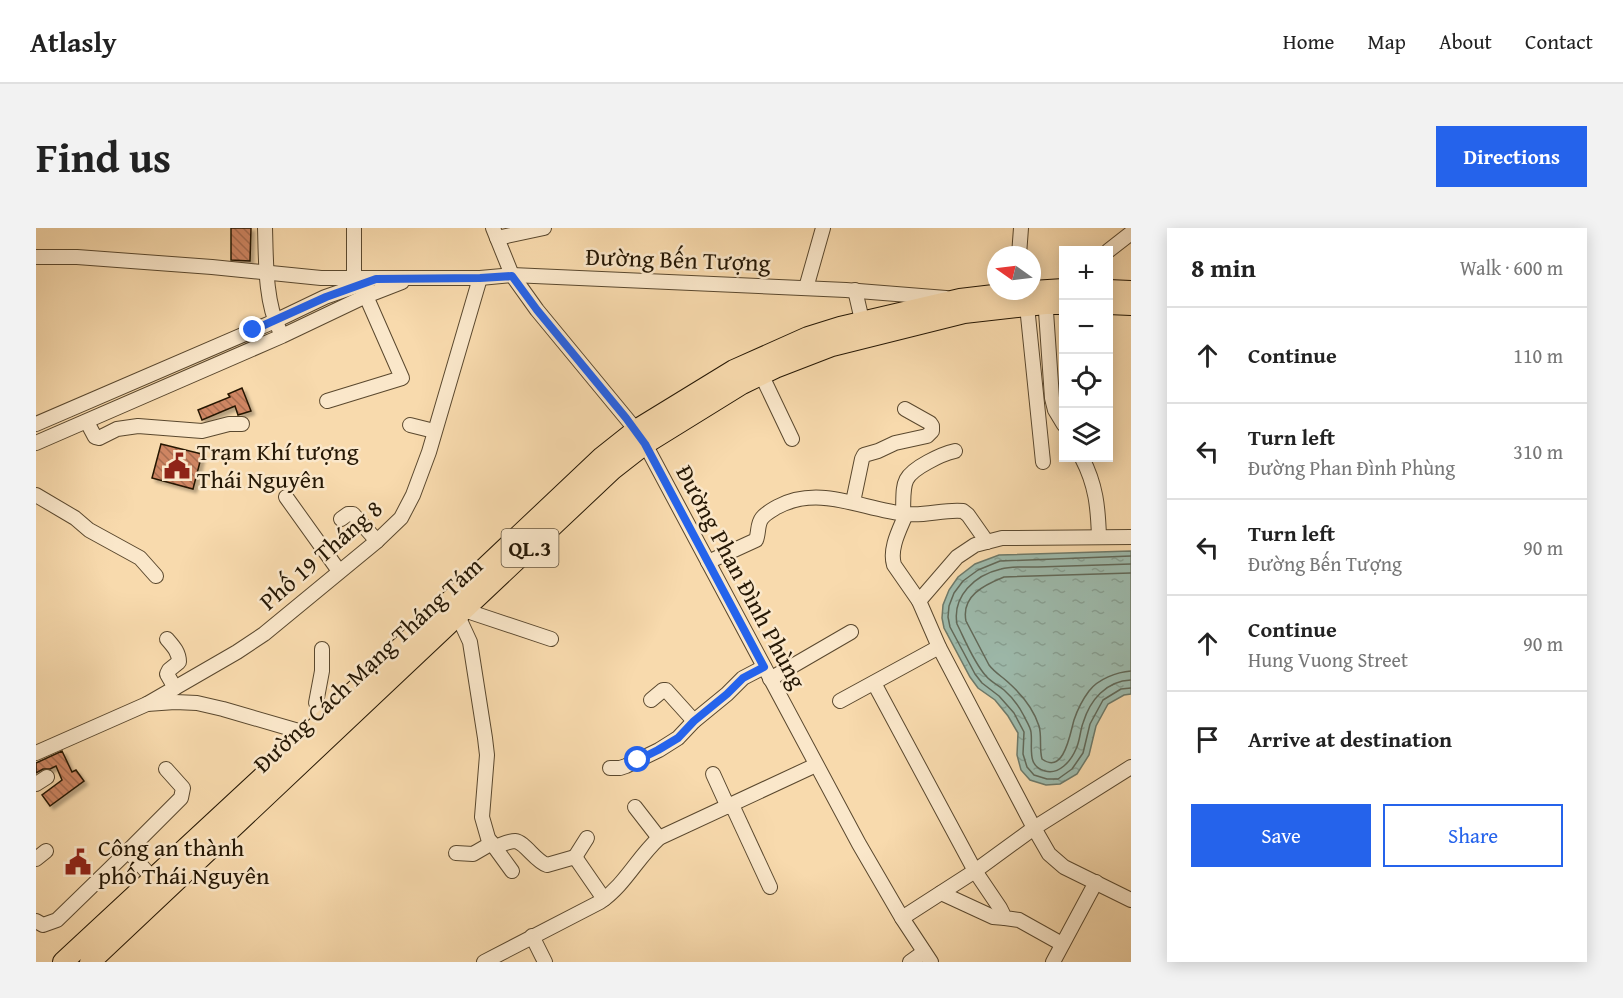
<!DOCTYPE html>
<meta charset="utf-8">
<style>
:root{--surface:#fff;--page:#f2f2f2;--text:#222;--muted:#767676;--line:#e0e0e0;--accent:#2563eb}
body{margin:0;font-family:"Gentium Book Plus",serif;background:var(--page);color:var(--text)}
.controls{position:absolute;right:18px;top:18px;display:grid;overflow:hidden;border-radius:0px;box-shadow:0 3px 15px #0003}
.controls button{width:54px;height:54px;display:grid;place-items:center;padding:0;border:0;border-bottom:2px solid var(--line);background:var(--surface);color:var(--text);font:30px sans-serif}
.compass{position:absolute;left:951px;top:18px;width:54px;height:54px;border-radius:50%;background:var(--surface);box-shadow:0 3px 15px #0003;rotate:284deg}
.stop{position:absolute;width:18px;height:18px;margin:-14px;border:4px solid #2563eb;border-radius:50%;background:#fff}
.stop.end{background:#2563eb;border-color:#fff;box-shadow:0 2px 6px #0008}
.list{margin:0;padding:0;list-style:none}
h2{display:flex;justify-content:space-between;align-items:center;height:78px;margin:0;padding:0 24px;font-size:26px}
h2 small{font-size:20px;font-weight:400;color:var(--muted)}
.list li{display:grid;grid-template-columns:39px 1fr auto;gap:18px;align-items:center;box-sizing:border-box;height:96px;padding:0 24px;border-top:2px solid var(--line)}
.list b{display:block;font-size:22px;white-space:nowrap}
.list p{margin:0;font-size:20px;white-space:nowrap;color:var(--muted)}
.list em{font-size:20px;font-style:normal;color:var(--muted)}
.actions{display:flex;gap:12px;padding:18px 24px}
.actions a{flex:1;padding:14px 0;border:2px solid var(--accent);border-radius:0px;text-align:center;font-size:21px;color:var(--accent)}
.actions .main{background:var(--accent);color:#fff}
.icon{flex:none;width:33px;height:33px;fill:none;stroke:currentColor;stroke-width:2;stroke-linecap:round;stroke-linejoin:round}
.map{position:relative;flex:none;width:1095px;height:734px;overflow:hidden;border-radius:0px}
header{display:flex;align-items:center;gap:36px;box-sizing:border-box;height:84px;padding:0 30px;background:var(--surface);border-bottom:2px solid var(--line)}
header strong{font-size:28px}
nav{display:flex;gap:33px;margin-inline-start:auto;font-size:21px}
.intro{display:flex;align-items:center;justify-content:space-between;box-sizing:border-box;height:144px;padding:0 36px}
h1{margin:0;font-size:42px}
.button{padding:15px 27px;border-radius:0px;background:var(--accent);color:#fff;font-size:21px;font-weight:700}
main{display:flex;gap:36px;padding:0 36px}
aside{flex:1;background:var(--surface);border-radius:0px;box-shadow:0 3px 15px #0003}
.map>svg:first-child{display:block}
.water{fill:url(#water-ripples);stroke:#6d7969;stroke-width:1.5}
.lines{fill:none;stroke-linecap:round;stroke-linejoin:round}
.shore{stroke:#616858;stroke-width:1.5}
.building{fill:url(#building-back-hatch);stroke:#251704;stroke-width:1.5;filter:url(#shadow)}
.minor-casing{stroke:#5a482e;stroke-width:16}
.highway-casing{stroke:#251704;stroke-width:22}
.minor{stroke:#fae7ca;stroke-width:14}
.highway{stroke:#f8daad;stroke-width:20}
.route{stroke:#2563eb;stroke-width:8}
.labels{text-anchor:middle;stroke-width:5;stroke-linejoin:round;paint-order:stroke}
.shield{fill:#fae7ca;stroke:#65553f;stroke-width:1.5}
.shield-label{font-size:22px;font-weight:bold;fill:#251704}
.street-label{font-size:24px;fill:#251704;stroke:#fae7ca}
.poi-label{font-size:24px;fill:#251704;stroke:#fae7ca;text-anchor:start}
</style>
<header>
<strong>Atlasly</strong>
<nav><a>Home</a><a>Map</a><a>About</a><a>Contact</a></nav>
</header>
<div class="intro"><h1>Find us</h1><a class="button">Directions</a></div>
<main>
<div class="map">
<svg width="1095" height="734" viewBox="0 0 1095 734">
<defs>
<pattern id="water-ripples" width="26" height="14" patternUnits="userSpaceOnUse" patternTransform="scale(1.5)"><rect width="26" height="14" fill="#9dbaac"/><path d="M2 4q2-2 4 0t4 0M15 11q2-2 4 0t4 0" fill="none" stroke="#879f92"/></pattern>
<pattern id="building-back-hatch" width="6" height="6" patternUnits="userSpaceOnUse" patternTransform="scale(1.5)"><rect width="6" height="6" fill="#ce8562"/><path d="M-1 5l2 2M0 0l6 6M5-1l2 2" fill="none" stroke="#a76c4f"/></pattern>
<filter id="shadow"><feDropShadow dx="3.5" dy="3.5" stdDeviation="1.5" flood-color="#0004"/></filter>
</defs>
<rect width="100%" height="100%" fill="#f8daad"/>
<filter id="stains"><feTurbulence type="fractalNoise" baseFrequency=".00333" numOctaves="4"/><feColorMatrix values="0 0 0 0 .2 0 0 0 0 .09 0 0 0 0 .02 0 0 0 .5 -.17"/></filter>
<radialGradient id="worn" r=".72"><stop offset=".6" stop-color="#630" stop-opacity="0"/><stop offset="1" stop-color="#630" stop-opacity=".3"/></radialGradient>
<polygon class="water" points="1095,323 1095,466 1088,467 1072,476 1060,498 1053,527 1041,546 1024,556 1010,557 994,552 985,542 981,527 982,505 972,488 959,472 942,460 934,449 908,400 906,390 907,377 913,362 922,349 939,336 963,327"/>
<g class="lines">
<g class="shore">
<polyline points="1095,328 964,333 942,342 927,353 918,365 913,378 912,389 914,399 939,446 946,455 963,468 978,485 988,504 987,526 991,539 998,547 1011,551 1022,551 1036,541 1047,525 1054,496 1067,472 1085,461 1095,460"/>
<path d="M1095 336C1064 337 1033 338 1002 339 990 339 976 338 965 341 939 347 916 368 921 396 929 412 938 435 950 448 955 454 962 457 968 462 976 469 983 478 988 488 990 493 994 498 995 504 997 519 990 538 1009 543 1023 547 1035 533 1040 521 1044 513 1044 503 1047 495 1054 472 1070 453 1095 452"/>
<path d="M1095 345 968 349C948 357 925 368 930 393L953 437C959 445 967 449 974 456 986 467 998 482 1003 498 1006 508 1003 520 1006 531 1028 547 1034 506 1038 492 1041 483 1047 471 1053 463 1062 451 1081 444 1095 443"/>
</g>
</g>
<g class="building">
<polygon points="195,0 215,0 214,33 195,32"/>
<polygon points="206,160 215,183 202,187 199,178 166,192 162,182 194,169 192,166"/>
<polygon points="125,216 166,226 157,261 116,250"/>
<polygon points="26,523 36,544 40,542 48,553 14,578 6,567 26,552 20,538 14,541 7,541 0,545 0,535"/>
</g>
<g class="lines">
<g class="minor-casing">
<g id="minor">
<path d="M229 0C230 30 229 74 243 101"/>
<polyline points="318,0 318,50"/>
<polyline points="457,0 476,47 501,82 600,202 609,216 823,616 866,690 895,734"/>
<polyline points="461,10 508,0"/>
<polyline points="1072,23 1095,5"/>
<polyline points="983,27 985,0"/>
<polyline points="0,29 41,29 176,39 285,50 444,50 476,47 810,62 910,70"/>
<polyline points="770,60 787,0"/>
<polyline points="819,62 828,101"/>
<polyline points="1009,69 1016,170 1019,182 1028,197"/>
<polyline points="991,78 1007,234"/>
<polyline points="725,146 756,211"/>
<polyline points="291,173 366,150 330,68"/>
<polyline points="51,194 59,209 63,210 81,201 102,198 166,203 193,196 206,196"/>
<polyline points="0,196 239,93 289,69 332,54"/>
<polyline points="374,197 398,203"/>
<polyline points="0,215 246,108 330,68 366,54"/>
<path d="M1046 230C1060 257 1062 279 1063 309"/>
<polyline points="0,267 39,290 53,302 104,330 120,348"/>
<polyline points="250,269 303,343"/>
<polyline points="817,274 826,231 828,227 842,223 859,215 891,208 896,203 896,198 894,195 869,181"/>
<path d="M867 285C868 256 864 249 892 234 901 229 910 225 919 223"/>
<path d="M870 286C864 301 853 320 858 337L883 373"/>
<polyline points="305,291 312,286 317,286 341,313"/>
<polyline points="1095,309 966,310 939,317 921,329 883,373 903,419 998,600 1013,626 1028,639 1095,672"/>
<path d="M672 334 720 312C723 305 721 296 726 290 730 285 736 282 741 279 784 256 827 282 871 286 890 288 909 281 927 283L932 287 951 314"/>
<polyline points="428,382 515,411"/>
<polyline points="422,388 434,414 449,510 451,527 446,589 452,610 476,643"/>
<path d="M131 411C137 418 143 424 143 434L133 442 131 446 139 460"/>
<polyline points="286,421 286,443 280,475 285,483 296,494"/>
<polyline points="734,451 815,404"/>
<polyline points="838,455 939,643 964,680 969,690 983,692 1026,716"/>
<polyline points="615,472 627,462 630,462 658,493"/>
<polyline points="804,473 903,419"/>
<polyline points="111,476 201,424 228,406 341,313 365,290 377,267 393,224 444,50"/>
<polyline points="0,525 111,476 139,474 161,475 187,481 273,506 278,511"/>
<polyline points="574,540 584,540 590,538 623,522 642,510 658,493 691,466 707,450 728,439"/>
<polyline points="677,546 692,579"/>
<polyline points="0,556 11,549"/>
<polyline points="696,577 734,659"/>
<polyline points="599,579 623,610"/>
<path d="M459 619C465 617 472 613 479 613 489 614 499 633 511 637L539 629 568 671"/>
<polyline points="420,625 437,626 456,615"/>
<polyline points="539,629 551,610"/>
<polyline points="0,631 10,623"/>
<polyline points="121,655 92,623 145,570 147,560 130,541"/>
<polyline points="905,665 957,689 969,690"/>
<polyline points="866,690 939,643 998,600 1095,539"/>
<polyline points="0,693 7,697 21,692 92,623"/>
<polyline points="496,708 509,734"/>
<path d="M448 734 564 674C589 657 601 630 623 610L780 537"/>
<polyline points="874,734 888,724"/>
<polyline points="1017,734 1060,654"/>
</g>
</g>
<g class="highway-casing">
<g id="highway">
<polyline points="1072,62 1095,63"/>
<polyline points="996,63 1028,61"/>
<polyline points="1072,76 1095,77"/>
<polyline points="27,734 273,506 566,229 600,202 698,142 772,109 804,99 924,71 992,63"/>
<polyline points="54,734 577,241 609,216 706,156 739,140 796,118 928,85 1009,76 1028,76"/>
</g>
</g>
<use href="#minor" class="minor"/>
<use href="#highway" class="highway"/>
</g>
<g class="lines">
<polyline class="route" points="217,102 290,69 340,51 444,50 476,48 501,82 590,190 609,216 728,439 707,450 691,466 658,493 642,510 622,522 602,532"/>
</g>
<defs>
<g id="civic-bare" transform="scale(2.07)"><path d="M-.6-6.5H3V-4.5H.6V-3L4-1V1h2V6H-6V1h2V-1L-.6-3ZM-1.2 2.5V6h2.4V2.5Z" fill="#8f2418" stroke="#fae7ca" stroke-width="2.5" paint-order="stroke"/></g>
</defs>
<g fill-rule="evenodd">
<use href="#civic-bare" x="141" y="238"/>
<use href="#civic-bare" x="42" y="634"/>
</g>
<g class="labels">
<rect class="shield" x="465.5" y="301" width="57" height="38" rx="4.5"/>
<g class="shield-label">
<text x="494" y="328">QL.3</text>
</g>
<g class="street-label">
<text transform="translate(642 32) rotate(2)" y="8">Đường Bến Tượng</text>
<text transform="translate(285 327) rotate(-41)" y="8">Phố 19 Tháng 8</text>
<text transform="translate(705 349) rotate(62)" y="8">Đường Phan Đình Phùng</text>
<text transform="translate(332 437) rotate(-43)" y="8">Đường Cách Mạng Tháng Tám</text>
</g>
<g class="poi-label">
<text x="161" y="232">Trạm Khí tượng<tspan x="161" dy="28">Thái Nguyên</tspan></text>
<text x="62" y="628">Công an thành<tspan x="62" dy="28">phố Thái Nguyên</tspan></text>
</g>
</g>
<rect width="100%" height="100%" filter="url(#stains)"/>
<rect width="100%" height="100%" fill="url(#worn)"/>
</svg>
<div class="controls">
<button>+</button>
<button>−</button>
<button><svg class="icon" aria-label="locate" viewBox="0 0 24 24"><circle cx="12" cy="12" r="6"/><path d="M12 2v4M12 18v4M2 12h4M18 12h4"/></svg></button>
<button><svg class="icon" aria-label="layers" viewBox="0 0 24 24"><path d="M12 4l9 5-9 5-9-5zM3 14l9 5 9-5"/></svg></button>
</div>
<svg class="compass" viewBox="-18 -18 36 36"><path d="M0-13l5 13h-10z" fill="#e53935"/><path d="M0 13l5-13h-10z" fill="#767676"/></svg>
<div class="stop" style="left:602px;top:532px"></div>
<div class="stop end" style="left:217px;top:102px"></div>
</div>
<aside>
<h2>8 min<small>Walk · 600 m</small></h2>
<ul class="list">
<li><svg class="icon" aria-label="ahead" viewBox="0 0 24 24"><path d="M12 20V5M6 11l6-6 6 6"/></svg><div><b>Continue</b></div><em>110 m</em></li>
<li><svg class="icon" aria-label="left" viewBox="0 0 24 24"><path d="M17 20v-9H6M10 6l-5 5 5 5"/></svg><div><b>Turn left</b><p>Đường Phan Đình Phùng</p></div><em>310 m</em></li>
<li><svg class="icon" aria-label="left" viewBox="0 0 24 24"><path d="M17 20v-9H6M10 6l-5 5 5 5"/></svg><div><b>Turn left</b><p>Đường Bến Tượng</p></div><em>90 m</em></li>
<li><svg class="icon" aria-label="ahead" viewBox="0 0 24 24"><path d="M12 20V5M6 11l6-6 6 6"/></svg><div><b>Continue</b><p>Hung Vuong Street</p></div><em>90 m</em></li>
<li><svg class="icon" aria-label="arrive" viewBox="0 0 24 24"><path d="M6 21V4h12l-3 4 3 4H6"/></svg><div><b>Arrive at destination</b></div></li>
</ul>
<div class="actions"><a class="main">Save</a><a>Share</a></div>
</aside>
</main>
